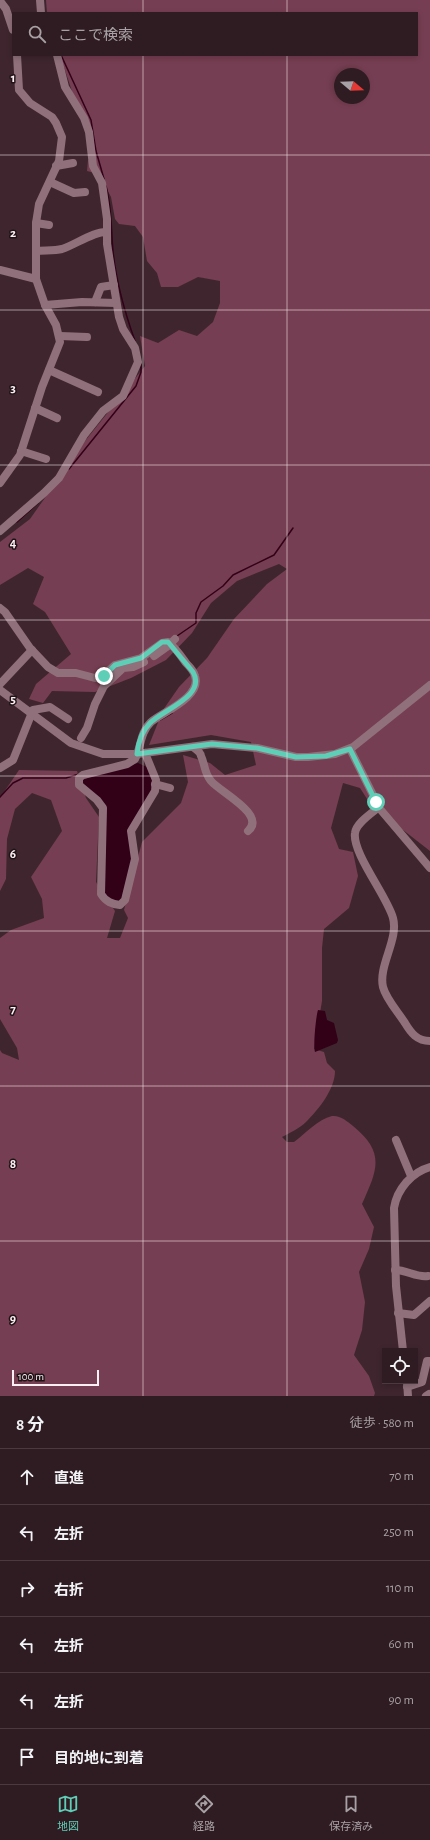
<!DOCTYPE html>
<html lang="ja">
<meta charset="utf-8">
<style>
:root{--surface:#2f1c22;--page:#37252a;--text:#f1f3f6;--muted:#a7a1a5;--line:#4a3a40;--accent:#5eceb7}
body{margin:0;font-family:"Alegreya Sans","Noto Sans JP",sans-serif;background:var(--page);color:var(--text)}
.controls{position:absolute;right:12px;bottom:12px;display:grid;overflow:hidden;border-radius:0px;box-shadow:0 2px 6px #0003}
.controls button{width:36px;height:36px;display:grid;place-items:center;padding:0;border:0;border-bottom:1px solid var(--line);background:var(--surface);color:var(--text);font:20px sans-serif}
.compass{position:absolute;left:334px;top:68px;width:36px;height:36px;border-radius:50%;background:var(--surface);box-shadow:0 2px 6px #0003;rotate:109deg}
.scale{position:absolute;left:12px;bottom:10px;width:87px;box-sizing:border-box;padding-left:4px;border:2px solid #fdeff3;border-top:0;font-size:11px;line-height:14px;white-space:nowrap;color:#fdeff3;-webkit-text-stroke:3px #1f1317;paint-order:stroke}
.stop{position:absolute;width:12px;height:12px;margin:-9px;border:3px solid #5eceb7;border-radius:50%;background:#fff}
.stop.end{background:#5eceb7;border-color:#fff;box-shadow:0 1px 4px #0008}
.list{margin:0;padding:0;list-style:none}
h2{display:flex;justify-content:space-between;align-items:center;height:52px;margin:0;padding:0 16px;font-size:17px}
h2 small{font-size:13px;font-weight:400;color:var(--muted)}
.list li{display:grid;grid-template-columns:26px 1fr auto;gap:12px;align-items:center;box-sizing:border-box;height:56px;padding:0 16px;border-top:1px solid var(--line)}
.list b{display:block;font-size:15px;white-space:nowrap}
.list em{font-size:13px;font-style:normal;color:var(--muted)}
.icon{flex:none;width:22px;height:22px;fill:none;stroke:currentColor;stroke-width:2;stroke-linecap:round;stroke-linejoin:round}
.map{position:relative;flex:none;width:430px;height:1396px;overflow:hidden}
.search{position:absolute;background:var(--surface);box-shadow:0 2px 6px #0003;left:12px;right:12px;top:12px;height:44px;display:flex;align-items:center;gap:10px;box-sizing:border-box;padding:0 14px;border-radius:0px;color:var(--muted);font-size:15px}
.sheet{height:388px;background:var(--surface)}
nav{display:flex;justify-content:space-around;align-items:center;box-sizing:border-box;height:56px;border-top:1px solid var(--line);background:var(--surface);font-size:11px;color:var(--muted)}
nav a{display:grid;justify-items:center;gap:2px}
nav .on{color:var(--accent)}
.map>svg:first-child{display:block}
.green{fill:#763e52;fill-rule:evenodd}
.water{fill:#320017}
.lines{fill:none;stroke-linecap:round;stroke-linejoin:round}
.stream{stroke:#320017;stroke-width:1.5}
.minor{stroke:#90717b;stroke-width:8}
.route{stroke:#5eceb7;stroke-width:5}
.grid{fill:none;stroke:#fdeff3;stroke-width:1;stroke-opacity:0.55}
.grid-label{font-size:13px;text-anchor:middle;font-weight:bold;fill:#fdeff3;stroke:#1f1317;stroke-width:3;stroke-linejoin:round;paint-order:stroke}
</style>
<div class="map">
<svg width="430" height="1396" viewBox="0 0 430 1396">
<rect width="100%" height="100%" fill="#3f262e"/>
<path class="green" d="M46 0H430V851L371 805 360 788 343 783 331 828 339 849 353 852 358 876 349 908 324 929 322 948V1001L314 1049 324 1052 327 1063 335 1071C335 1089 319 1109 306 1122 300 1128 290 1133 282 1137L287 1142H294C305 1134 318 1119 332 1116 340 1115 347 1121 353 1126 386 1153 377 1170 362 1204L374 1227 369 1249 359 1272 365 1302 362 1330 354 1355 369 1376 375 1393 374 1396H0V1050L2 1053 19 1060 17 1048 0 1019V938L11 930 44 918 42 899 31 877 62 831 51 800 32 793 15 809 7 839 6 879 0 891V798L19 770 77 771 86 798 99 817 96 882 115 911 107 938H120L128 918 124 910 142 842 181 803 188 782 183 755 210 763 225 775 256 765 251 742 211 735 149 745 163 710 179 687 207 658 234 619 267 584 287 569 279 564 237 581 211 603 192 633 166 660 131 678 95 692 52 691 43 703 29 699 36 684 71 654 45 612 33 604 44 577 28 568 0 585V542L30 519 85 441 145 366 140 336 158 343 179 330 197 336 213 322 220 303V281L198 277 178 287H161L157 273 147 261 143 237 135 226 119 224 115 219 111 197 99 174 87 171 88 160 95 161 60 55H417V13H47ZM340 74H364V98H340Z"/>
<g class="water">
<polygon points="138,763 149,768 153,781 153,791 132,823 133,859 122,901 114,902 103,894 105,813 83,786 81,780"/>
<path d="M318 1010 325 1011 327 1020 334 1023 338 1040 337 1043 315 1052C313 1046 316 1016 318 1010Z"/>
</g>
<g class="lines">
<g class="stream">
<polyline points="61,55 91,120 96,151 104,179"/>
<path d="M106 186C112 208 111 229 113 251 116 281 125 313 135 341"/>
<polyline points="69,469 136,386 141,372 141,364"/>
<polyline points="17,522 38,503"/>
<polyline points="177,636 196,623 196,613 201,602 223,586 233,575 274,555 293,528"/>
<polyline points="160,720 172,713"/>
<polyline points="0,797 13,783 23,778 66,778 79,774"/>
</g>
<g class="minor">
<polyline points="40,0 41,13"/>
<polyline points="0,1 6,9 13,30"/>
<polyline points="56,166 73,163"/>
<polyline points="50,182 74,193 85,192"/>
<polyline points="36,223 49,225"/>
<path d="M36 251C44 250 54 251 62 249 75 245 94 231 107 232"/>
<polyline points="0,270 36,279"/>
<polyline points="95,302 101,287 114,285"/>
<polyline points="45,305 82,302 116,303"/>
<polyline points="60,336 87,337"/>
<polyline points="49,370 98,392"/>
<polyline points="35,408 57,418"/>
<polyline points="21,451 46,459"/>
<polyline points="0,483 20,455 42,387 60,342 56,325 45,305 36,279 36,223 39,204 59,161 62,137 56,123 52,117 30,103 19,90 17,55"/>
<polyline points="0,531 44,493 59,478 84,435 103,411 123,396 138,362 135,348 123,329 119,317 107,244 107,219 102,183 93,166 89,132 84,118 65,87 57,55"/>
<path d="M0 608 5 612 30 648 48 667 58 673H76L95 678H101L115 665 141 658 162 643 168 642C175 647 181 656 186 663 189 666 194 671 195 676 202 697 163 712 151 722 140 732 141 748 135 759L127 764 83 775 79 778V785L97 800 103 808 101 894C106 902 112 904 120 905L125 900 135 859 131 831 155 791 156 780 145 753"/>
<polyline points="154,656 168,646 175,639"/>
<polyline points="0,684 32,650"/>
<polyline points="0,690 71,743 103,754 137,754 212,744 257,748 296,757 308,757 335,754 353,747 430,685"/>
<polyline points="81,738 87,728 95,704 104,686 123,668 133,667 144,662"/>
<path d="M193 747C196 750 200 751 201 756 205 764 204 773 211 781 220 792 267 815 248 831"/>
<polyline points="350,749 380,809 430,868"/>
<polyline points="0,768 13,760 33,710 50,707 68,719"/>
<polyline points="155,784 170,788"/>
<path d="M379 807C372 813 356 823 355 833 352 853 387 896 393 918 399 939 378 966 383 987 386 999 398 1012 405 1023 411 1033 417 1041 430 1041"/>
<polyline points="396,1140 411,1176"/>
<path d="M395 1270C407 1270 417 1278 428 1276"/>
<polyline points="398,1313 414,1315 430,1301"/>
<path d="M403 1351 396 1286 394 1208C397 1189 412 1172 430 1167"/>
<polyline points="407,1382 408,1396"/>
<polyline points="407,1387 422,1382 427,1361 430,1361"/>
<polyline points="426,1396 429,1394"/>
</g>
</g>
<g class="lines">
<path class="route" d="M104 676 115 665 141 658 162 642H168L193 672C207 696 162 710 150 723 142 731 138 744 137 754L212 744 257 748 296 757 326 756 350 749 376 802"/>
</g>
<path class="grid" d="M143 0V13M287 0V13M143 55V1396M287 55V1396M0 155H430M0 310H430M0 465H430M0 620H430M0 776H430M0 931H430M0 1086H430M0 1241H430"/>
<g class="grid-label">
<text x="13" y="82">1</text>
<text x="13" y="237">2</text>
<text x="13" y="392">3</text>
<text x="13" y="547">4</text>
<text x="13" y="703">5</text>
<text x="13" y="858">6</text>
<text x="13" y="1013">7</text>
<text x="13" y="1168">8</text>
<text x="13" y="1323">9</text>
</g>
</svg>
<div class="controls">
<button><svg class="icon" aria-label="locate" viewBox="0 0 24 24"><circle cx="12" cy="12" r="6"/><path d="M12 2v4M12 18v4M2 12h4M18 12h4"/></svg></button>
</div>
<svg class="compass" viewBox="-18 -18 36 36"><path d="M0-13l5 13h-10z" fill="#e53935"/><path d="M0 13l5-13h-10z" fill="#a7a1a5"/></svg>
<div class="scale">100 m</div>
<div class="stop" style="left:376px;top:802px"></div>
<div class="stop end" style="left:104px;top:676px"></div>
<div class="search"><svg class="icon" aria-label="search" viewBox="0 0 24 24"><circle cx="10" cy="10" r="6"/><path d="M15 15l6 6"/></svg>ここで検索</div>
</div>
<section class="sheet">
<h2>8 分<small>徒歩 · 580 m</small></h2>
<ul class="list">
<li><svg class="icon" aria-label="ahead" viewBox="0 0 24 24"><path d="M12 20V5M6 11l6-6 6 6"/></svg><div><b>直進</b></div><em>70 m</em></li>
<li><svg class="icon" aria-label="left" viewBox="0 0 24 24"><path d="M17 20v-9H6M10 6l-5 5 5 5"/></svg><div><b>左折</b></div><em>250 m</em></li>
<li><svg class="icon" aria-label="right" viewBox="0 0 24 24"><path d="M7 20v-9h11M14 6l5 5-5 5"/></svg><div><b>右折</b></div><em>110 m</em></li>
<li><svg class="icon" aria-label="left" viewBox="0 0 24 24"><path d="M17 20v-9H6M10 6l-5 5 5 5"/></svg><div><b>左折</b></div><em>60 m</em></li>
<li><svg class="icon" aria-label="left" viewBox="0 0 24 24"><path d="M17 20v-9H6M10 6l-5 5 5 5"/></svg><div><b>左折</b></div><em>90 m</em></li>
<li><svg class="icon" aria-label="arrive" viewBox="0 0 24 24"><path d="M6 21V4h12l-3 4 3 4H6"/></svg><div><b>目的地に到着</b></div></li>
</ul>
</section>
<nav>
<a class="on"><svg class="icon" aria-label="map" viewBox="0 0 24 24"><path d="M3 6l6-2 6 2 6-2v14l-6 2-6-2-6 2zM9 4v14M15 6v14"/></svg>地図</a>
<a><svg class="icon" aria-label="directions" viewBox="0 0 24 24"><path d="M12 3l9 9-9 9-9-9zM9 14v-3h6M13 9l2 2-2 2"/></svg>経路</a>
<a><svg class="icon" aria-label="saved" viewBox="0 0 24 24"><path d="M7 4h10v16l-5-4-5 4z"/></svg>保存済み</a>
</nav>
